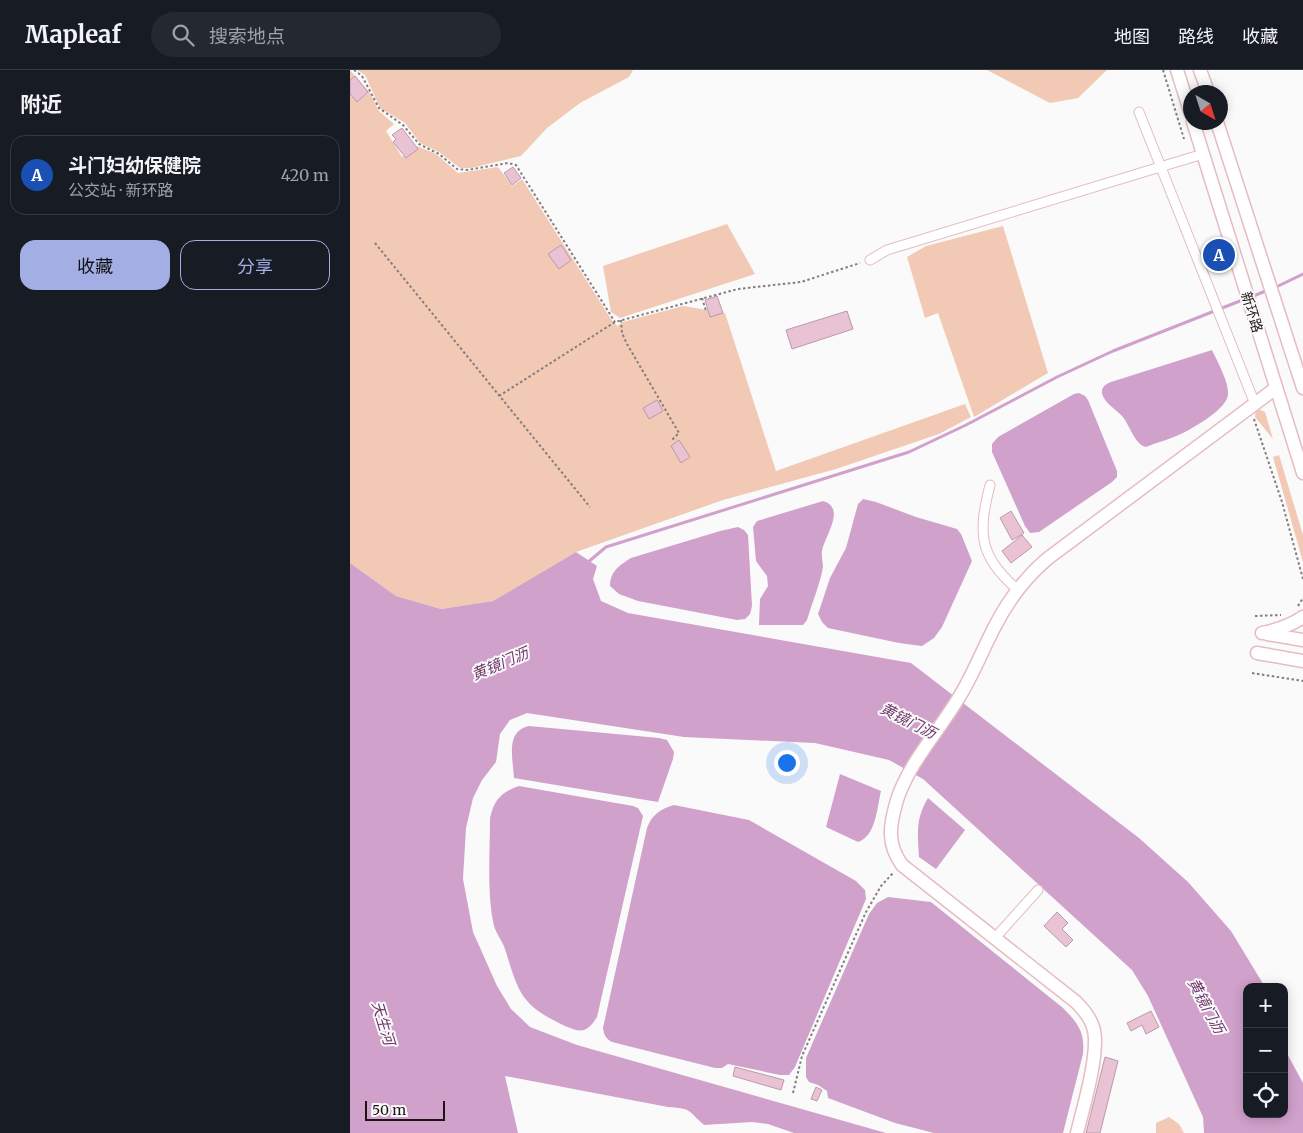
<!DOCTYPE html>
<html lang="zh">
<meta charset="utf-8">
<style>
:root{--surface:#171b24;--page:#242831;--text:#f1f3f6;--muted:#9ea1a6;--line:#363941;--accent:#a3aee4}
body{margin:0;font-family:Merriweather,"Noto Sans SC",serif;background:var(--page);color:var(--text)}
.controls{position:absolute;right:15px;bottom:15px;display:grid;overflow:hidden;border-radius:10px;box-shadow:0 2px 12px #0003}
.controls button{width:45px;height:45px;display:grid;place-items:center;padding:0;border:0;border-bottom:1px solid var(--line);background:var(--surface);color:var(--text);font:25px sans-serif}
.compass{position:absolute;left:833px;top:15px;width:45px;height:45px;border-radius:50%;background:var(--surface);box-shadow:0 2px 12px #0003;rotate:141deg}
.scale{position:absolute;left:15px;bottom:12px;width:80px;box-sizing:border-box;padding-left:5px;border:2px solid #211215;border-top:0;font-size:14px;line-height:18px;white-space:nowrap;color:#211215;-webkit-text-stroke:4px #fafafa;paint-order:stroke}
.you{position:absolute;left:436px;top:692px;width:18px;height:18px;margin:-12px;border:4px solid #fff;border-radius:50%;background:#1a73e8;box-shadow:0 0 0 8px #1a73e833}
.badge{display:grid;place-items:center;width:32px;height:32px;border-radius:50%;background:var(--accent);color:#fff;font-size:16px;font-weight:700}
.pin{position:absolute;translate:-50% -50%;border:2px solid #fff;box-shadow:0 1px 5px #0006}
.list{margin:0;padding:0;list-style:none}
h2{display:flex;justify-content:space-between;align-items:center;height:65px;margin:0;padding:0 20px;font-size:21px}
h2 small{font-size:16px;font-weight:400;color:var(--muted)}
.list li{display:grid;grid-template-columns:32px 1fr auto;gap:15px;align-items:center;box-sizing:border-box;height:80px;margin:0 10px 10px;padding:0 10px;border:1px solid var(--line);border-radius:15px}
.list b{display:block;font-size:19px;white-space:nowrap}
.list p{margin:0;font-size:16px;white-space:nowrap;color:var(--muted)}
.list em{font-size:16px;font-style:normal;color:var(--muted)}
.actions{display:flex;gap:10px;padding:15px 20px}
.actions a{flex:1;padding:11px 0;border:1px solid var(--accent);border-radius:15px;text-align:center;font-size:18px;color:var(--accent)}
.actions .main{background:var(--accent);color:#111}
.icon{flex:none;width:28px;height:28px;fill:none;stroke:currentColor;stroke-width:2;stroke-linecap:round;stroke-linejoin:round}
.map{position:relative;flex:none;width:953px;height:1063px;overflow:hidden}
header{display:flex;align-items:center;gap:30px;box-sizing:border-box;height:70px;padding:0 25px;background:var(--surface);border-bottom:1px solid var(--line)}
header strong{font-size:24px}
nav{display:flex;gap:28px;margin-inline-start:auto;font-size:18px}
.search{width:350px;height:45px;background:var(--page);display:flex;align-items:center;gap:12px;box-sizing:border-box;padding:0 18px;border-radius:28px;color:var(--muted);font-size:19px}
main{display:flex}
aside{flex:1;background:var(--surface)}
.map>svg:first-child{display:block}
.green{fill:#f1c9b4}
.water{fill:#d0a1cb}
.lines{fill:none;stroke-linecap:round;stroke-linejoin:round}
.stream{stroke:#d0a1cb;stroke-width:3}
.building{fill:#e9c3d4;stroke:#bd98a8}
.street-casing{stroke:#e5bcc1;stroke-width:11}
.secondary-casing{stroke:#e5bcc1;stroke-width:15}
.path{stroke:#847c7e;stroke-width:2;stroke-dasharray:2.5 2.5;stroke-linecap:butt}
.street{stroke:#fff;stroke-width:9}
.secondary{stroke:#fff;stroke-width:12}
.labels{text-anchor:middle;stroke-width:4;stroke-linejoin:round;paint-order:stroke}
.street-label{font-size:14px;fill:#211215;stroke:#fafafa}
.water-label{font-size:15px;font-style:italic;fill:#70376b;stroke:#fafafa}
</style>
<header>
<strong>Mapleaf</strong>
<div class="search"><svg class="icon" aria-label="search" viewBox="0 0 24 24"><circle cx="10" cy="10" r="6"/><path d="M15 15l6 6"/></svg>搜索地点</div>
<nav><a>地图</a><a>路线</a><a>收藏</a></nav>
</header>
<main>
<aside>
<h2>附近<small></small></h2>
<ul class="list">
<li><span class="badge" style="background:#1a4fb4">A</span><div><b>斗门妇幼保健院</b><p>公交站 · 新环路</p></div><em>420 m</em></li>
</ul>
<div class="actions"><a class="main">收藏</a><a>分享</a></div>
</aside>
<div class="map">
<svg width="953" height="1063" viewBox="0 0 953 1063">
<rect width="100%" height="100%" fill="#fafafa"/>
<g class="green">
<polygon points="0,0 20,23 29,41 44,54 36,61 52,87 67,76 86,84 108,103 148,97 162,116 172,109 261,249 267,256 273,252 333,236 375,243 426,401 615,334 621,347 589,364 486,399 373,430 226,482 143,531 91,539 46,526 0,493"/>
<polygon points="7,0 283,0 279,7 230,33 197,58 171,86 121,98 110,98 89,82 70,73 55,53 30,38 15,5"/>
<polygon points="637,0 757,0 728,28 700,33"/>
<polygon points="377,154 405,204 270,248 261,242 253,196"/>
<polygon points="653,156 698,303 624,347 588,243 575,248 557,187 576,176"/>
<polygon points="906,338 915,342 923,369 905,347"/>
<polygon points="929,385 953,465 953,492 923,387"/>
<polygon points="819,1047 829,1054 834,1063 806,1063 806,1053"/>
</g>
<g class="water">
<path d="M862 280C867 291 879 312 878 324 878 338 845 357 833 363 821 369 808 372 796 377 784 374 780 355 772 346 767 340 753 332 752 323 751 317 756 314 761 312Z"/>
<polygon points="729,323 735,326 738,330 767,401 767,407 762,412 689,462 680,463 675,456 642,382 642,374 648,367 724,324"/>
<polygon points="513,429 526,432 566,447 607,459 611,464 622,491 592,557 584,568 572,576 549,573 478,558 472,552 468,544 480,508 496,478 508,434"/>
<path d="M473 431C497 438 474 467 472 481 471 486 473 492 473 497 470 514 462 533 457 550L453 555H409L410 529 418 516 417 506 406 491 403 457 407 451Z"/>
<path d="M388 457 394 460 398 465 402 536 400 544 395 549 387 550 288 531 269 524 260 516C260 501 270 495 281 488L370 461Z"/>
<path d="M226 482 247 496 243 509 251 531 278 543 561 593 789 768 838 812 881 861 912 912 914 917H897V1044H934V978L953 1013V1063H854L853 1047 798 926 782 900 573 709 539 690 465 673 334 667 177 643 160 650 150 664 146 692 132 710 123 728 116 758 113 809 123 862 147 916 161 939 180 957 227 975 536 1063H444L418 1054 402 1052 354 1055C337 1040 343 1039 318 1037L155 1006 168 1063H0V493L46 526 91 539 143 531Z"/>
<path d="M179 656 309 668 317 670 324 682 323 689 308 732 164 708C163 689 155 661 179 656Z"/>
<path d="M490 704 531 721C527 738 526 766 508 772L476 757Z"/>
<path d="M169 716 283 736 288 738 293 746 247 947C237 963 231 963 215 956 171 935 169 924 155 879 152 870 144 861 143 851 137 821 140 780 140 748 144 730 151 722 169 716Z"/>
<path d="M578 728 615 760 586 799 569 787C568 763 565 750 578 728Z"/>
<path d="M324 735 399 750 506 811 515 820 516 829 445 997 439 1005H430L378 994 372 998H365L262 972C256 969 254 965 253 958L297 758C302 744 311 739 324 735Z"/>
<path d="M538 827 581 832 713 938C728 953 735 962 733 984L713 1063H584L545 1053 478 1028 477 1021 468 1015 459 1012 456 1007V988L519 844 527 833Z"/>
</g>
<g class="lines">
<g class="stream">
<polyline points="924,218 953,204"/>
<polyline points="901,227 918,220"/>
<polyline points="237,493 256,477 559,382 616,355 707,307 763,281 895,229"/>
</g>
</g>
<g class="building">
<polygon points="5,6 18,22 7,32 0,24 0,10"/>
<polygon points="52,58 68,79 56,88 43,72 46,69 42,65"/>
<polygon points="163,97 171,108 162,115 154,103"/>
<polygon points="211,175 221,190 209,199 198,184"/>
<polygon points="367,226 373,243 360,247 355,230"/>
<polygon points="497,241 503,259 442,279 436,260"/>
<polygon points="307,330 313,341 299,349 293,338"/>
<polygon points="329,370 340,387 331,393 321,376"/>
<polygon points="661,441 674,463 662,470 650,448"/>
<polygon points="672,465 682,477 661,493 652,481"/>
<polygon points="707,842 718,853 712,859 723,870 716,877 694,856"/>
<polygon points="801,941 809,957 796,964 792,955 781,961 777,953"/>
<polygon points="755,987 768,991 750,1063 736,1063"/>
<polygon points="385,997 434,1010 431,1020 383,1006"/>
<polygon points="466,1017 472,1020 467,1031 461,1029"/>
</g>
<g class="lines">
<g class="street-casing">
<g id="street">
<polyline points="789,42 905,334"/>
<polyline points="520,190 537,180 853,84"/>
<path d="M640 415C628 463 628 486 668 520"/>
<polyline points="645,868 688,820"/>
</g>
</g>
<g class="secondary-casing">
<g id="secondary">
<polyline points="827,0 841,44"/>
<polyline points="850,0 858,22"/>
<polyline points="843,52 953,403"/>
<polyline points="867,52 953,318"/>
<path d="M912 563C927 560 940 556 953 547"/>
<polyline points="917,564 953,570"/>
<polyline points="907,583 953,591"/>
<path d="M727 1063C733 1038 751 979 743 957 740 947 733 939 726 932L552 795C536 773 540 754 547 730 559 693 588 662 608 629 622 607 632 581 644 558 657 532 675 508 697 489L926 318"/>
</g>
</g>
<g class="path">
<polyline points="4,0 12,6 29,38 53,55 69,74 89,84 107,99 117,100 158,93 166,95 265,252"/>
<polyline points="813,0 834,69"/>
<polyline points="25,173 240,437"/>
<polyline points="352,228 356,241"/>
<polyline points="271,250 272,263 277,274 329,363 322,370"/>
<polyline points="149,326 265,252 388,219 451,212 510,193"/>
<polyline points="904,349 932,432 953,509"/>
<polyline points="948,536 953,528"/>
<polyline points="905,546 931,545"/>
<polyline points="902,603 953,611"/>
<polyline points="443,1023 452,986 516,842 531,816 543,803"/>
</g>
<use href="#street" class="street"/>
<use href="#secondary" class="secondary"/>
</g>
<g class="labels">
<g class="street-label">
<text transform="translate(902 242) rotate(73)" y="5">新环路</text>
</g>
<g class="water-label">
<text transform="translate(150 594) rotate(-23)" y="5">黄镜门沥</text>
<text transform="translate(558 651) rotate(27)" y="5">黄镜门沥</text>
<text transform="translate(856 936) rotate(62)" y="5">黄镜门沥</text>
<text transform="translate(33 953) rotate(73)" y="5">天生河</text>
</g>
</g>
</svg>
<div class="controls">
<button>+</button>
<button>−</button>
<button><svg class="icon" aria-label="locate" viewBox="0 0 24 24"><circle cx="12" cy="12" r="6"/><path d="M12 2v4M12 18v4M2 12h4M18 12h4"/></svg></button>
</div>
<svg class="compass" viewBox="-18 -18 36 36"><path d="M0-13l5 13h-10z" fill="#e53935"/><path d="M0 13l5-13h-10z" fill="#9ea1a6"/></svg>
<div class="scale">50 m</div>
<div class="you"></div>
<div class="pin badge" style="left:869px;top:185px;background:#1a4fb4">A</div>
</div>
</main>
